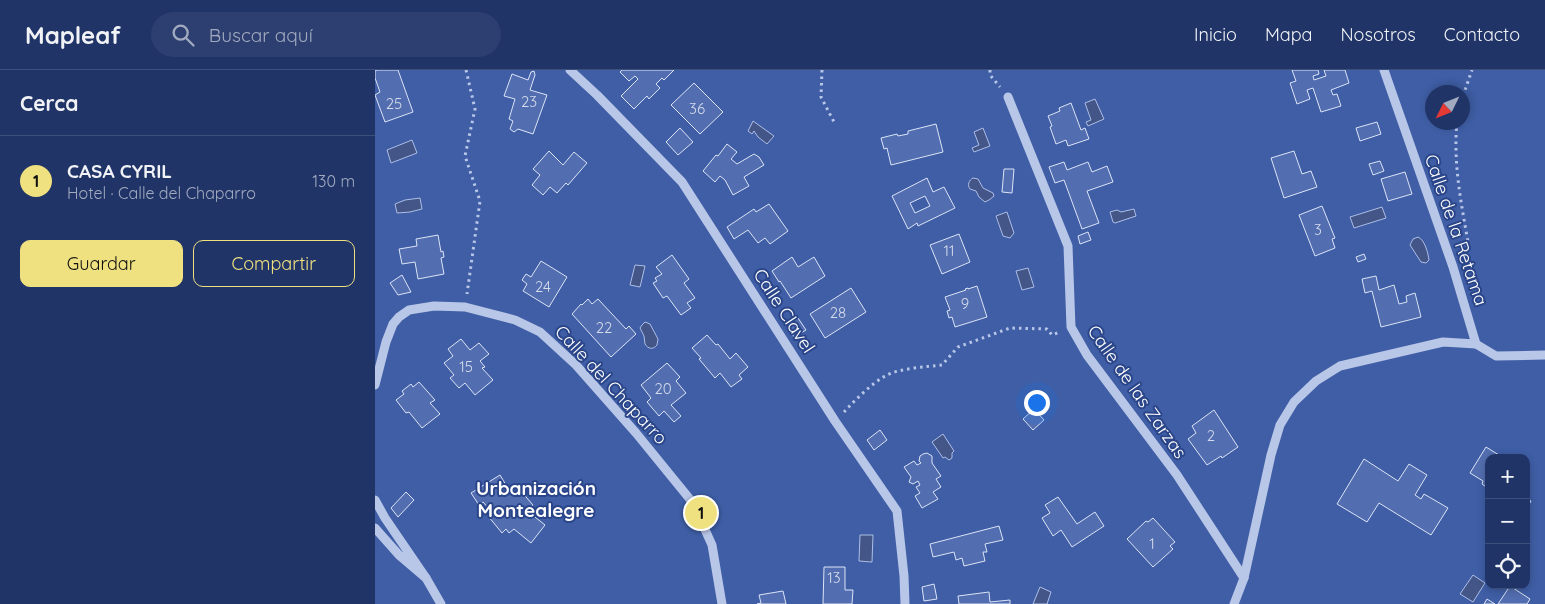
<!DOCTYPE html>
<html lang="es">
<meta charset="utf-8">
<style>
:root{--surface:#203467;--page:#2d3f70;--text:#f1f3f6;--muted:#a2aac0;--line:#3d4f7b;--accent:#efe080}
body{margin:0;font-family:Quicksand,sans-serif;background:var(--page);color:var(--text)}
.controls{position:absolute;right:15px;bottom:15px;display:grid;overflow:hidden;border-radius:10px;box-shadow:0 2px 8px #0003}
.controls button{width:45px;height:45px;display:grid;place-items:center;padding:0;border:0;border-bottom:1px solid var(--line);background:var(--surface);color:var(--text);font:25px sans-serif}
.compass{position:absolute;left:1050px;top:15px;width:45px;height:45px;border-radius:50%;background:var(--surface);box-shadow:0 2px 8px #0003;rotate:227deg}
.you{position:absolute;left:661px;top:332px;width:18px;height:18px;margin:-12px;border:4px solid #fff;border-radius:50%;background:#1a73e8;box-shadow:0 0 0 8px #1a73e833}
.badge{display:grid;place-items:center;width:32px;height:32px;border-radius:50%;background:var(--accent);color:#111;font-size:16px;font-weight:700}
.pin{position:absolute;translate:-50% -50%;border:2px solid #fff;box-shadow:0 1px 5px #0006}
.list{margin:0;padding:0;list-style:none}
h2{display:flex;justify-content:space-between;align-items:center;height:65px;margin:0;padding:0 20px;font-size:21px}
h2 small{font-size:16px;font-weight:400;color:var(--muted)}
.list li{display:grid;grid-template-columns:32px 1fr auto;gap:15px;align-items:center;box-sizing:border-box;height:90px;padding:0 20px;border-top:1px solid var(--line)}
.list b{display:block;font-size:19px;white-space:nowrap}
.list p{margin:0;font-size:16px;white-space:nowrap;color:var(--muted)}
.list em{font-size:16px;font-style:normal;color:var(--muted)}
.actions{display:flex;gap:10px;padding:15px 20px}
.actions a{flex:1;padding:11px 0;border:1px solid var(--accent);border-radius:10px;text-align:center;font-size:18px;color:var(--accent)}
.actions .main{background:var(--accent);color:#111}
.icon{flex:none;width:28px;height:28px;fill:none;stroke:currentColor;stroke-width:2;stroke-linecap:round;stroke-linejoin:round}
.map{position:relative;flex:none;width:1170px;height:534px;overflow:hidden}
header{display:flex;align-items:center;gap:30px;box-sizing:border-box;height:70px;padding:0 25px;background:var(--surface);border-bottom:1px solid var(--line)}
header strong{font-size:24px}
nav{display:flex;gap:28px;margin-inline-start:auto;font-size:18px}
.search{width:350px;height:45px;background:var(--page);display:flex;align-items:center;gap:12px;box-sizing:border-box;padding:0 18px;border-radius:28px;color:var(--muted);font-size:19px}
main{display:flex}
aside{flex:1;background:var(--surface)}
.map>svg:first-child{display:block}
.green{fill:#3f5ea5;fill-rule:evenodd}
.water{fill:#435687;stroke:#adbfe8}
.building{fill:#536eb0;stroke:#dbe4f7;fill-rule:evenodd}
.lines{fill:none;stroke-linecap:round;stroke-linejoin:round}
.path{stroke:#b8c6e8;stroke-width:3;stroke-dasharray:2.5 4;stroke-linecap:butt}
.minor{stroke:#b8c6e8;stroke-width:9}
.labels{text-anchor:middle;stroke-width:4;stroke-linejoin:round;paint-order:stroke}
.number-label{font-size:15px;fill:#d4dbeb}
.street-label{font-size:18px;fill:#fff;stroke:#2a4589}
.neighbourhood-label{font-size:19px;font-weight:bold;fill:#fff;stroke:#2a4589}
</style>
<header>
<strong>Mapleaf</strong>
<div class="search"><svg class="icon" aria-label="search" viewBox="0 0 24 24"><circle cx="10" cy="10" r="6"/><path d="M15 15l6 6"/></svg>Buscar aquí</div>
<nav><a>Inicio</a><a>Mapa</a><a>Nosotros</a><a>Contacto</a></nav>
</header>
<main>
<aside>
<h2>Cerca<small></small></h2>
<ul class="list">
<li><span class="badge">1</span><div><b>CASA CYRIL</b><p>Hotel · Calle del Chaparro</p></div><em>130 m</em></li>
</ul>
<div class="actions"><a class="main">Guardar</a><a>Compartir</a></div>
</aside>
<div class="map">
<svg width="1170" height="534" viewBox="0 0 1170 534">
<rect width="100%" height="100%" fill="#2a4589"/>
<path class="green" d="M0 0H1170V534H0ZM1058 22H1088V52H1058ZM1114 388H1151V515H1114Z"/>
<g class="water">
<polygon points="720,29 729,49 713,56 711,52 716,50 710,33"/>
<polygon points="378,51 399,66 392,74 383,67 379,61 377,64 373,61"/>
<polygon points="608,58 615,76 599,82 597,78 604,75 599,62"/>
<polygon points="37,70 42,83 16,93 12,80"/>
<path d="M598 108 603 109 608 118 618 123 619 126 614 130 610 132 604 127 601 121 595 119C592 115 594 110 598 108Z"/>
<polygon points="45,128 47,139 35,142 22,143 20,134 30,130"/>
<polygon points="1007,137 1011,148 979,158 975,147"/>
<polygon points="759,139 761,146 740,153 738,152 735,142 742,140 746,142"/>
<polygon points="632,142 639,163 635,168 628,166 621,146"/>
<path d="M1043 167C1050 170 1053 183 1054 190L1051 193 1046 192 1035 175 1038 169Z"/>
<polygon points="260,195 270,196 265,217 255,215"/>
<polygon points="653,198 659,217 647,220 641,201"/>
<path d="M270 252 275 254 283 269 282 275C278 280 273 279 270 274L269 266 265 258 267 255Z"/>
<polygon points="568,364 579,381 577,383 577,388 574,390 570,387 568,388 557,372"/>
<polygon points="485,465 498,465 497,492 484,491"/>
<polygon points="1098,505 1110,513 1098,532 1085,524"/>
<polygon points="665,517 676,522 672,534 658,534"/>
</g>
<g class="building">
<polygon points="2,0 23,0 38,42 10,52 0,25 5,22 0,8 0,1"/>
<polygon points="247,0 299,0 289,10 287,8 281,14 285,18 274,29 272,26 259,39 246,26 263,9 260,6 254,11 245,2"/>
<polygon points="917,0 943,0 944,4 938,6 939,10 951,6 949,0 970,0 974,13 956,20 958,25 962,24 966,36 946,42 938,18 932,20 935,29 922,34 915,13 921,11"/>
<polygon points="159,1 160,5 155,20 172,25 158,64 143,59 139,62 135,59 138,51 134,49 140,29 129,26 137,4 153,10 156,2"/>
<polygon points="319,13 348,42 325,64 296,35"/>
<polygon points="696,33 706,60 710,58 714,69 693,76 691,70 681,74 675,57 677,56 673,46 685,41 684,38"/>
<polygon points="1002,52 1006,64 985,71 981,58"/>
<polygon points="561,54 568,82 516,95 512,78 509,79 506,68 522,64 523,66 533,64 533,61"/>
<polygon points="305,58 318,72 303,85 291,72"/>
<polygon points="352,74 362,82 356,89 362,94 379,84 384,87 389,95 369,107 374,116 358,125 350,110 345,106 340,112 328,101 341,85 343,86"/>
<polygon points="174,81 188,95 199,82 212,93 193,115 191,113 182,123 175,117 168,125 157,115 165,105 158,99"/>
<polygon points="919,81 927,104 936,101 942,117 909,128 896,88"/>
<polygon points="1005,91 1009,101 998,105 994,94"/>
<polygon points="689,92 692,100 713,92 717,102 732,96 738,112 712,121 724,153 707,159 689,110 680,113 674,97"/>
<polygon points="629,99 639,99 637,123 627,122"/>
<polygon points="1030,102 1037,124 1013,131 1006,109"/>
<path d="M552 108 558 122 569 117 580 138 543 156 542 153 533 159 517 126ZM550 126 555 136 540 143 535 133Z"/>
<polygon points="394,134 413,161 395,174 390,168 383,173 373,160 359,169 352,157 379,139 381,142"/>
<polygon points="947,136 960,168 957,169 960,178 940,186 924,145"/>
<polygon points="713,162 716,170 705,174 703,166"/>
<polygon points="584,164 595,192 567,204 555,175"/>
<polygon points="63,165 66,182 68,181 69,187 66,188 69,204 43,209 40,192 27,194 24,179 42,176 41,169"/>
<polygon points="989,184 991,189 983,192 981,187"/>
<polygon points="297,185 314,209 309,213 320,228 312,233 316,238 306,245 292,226 288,228 278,213 282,211 280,208 287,204 281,197"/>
<polygon points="417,187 423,197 439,187 450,206 416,228 405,211 404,212 397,201"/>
<polygon points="166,191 192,207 174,237 148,221 152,214 147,210 151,204 156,207"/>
<polygon points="27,205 36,222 23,225 15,213"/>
<polygon points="1001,206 1004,220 1019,215 1024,234 1032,232 1031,226 1040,223 1046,247 1006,257 997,221 990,223 987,209"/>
<polygon points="602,216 612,247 580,257 577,247 574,248 572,241 575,240 570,227 591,220 590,219 593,218 593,219"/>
<polygon points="476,218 491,242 450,268 435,244"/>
<polygon points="213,229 217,234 223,229 251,259 254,256 261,264 236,287 197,244 206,234 207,235"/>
<polygon points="423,248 431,260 419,267 412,255"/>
<polygon points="332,265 341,275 343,274 355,289 361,283 373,297 364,305 367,309 356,317 345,303 340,308 324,289 326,288 317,278"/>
<polygon points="86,269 95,280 104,273 114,284 105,291 110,297 107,298 118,310 100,325 90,313 84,318 75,308 79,305 69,293 78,286 73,279"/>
<polygon points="292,293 305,307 301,311 311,323 296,335 306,346 299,352 289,341 284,346 272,332 276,328 266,315"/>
<polygon points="44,312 60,330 55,333 65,344 47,358 34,342 31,343 21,330 29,324 27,321 36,314 38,317"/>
<polygon points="659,339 669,350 658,360 648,349"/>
<polygon points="839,340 863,377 847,388 846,386 832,395 813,369 821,363 817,356"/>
<polygon points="505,360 512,370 499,380 492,370"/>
<polygon points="1111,377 1124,385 1122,388 1114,388 1114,419 1107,414 1108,411 1095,403"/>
<polygon points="552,383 557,386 557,393 566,406 561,409 566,417 558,422 563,429 547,438 540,426 545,423 541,417 545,415 543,411 538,414 534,412 536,407 529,397 539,391 542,395 546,393 544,391 545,386 548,384"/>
<polygon points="989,389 1023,411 1034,394 1052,405 1040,425 1046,429 1049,424 1073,438 1056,465 1004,433 992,452 962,434"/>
<polygon points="125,405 131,415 140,425 145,420 158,435 153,440 160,447 170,455 156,473 139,459 134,463 131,459 127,463 113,446 117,442 108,432 104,435 96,423"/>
<polygon points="31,422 39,430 23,447 16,438"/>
<polygon points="683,427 702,454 720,442 729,456 697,477 686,460 678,466 667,448 675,443 670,435"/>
<polygon points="1151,428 1156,431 1152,438 1151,437"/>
<polygon points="778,448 800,472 795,476 798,479 778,497 752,469 771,451 773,452"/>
<polygon points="624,456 628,470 610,474 612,482 608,482 610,491 589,496 587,488 581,490 579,482 558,487 555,474"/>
<polygon points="449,497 470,497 470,520 478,520 477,534 448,534"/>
<polygon points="559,514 562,529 549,531 547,517"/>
<polygon points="1135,516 1155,529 1152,534 1123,534"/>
<polygon points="408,521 411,534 382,534 386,533 384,525"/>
<polygon points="614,522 615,532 635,530 635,534 584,534 583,526"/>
<polygon points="1112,529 1120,534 1109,534"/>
</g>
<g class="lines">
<g class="path">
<polyline points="91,0 100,39 90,86 105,131 92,224"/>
<polyline points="447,0 446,27 459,52"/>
<polyline points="615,0 615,5 625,17"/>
<polyline points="1088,26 1097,0"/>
<path d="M1082 52C1078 93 1086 132 1093 172L1086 184"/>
<path d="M469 342C481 329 495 315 510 306 524 298 551 297 567 295L583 277 635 258 672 259 677 265 685 262"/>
</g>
<g class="minor">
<polyline points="195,0 222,25 307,112 460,351 522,441 529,506 530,534"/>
<polyline points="1009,0 1078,197 1101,274"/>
<polyline points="633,27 693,176 696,257 712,285 802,405 869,508"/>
<polyline points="0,315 11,272 18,254 24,247 34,240 59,236 90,237 140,250 165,262 201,295 261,363 318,433 337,475 347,534"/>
<polyline points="0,430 10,448 51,508 24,485 0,458"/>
<polyline points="51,508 66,534"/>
<polyline points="859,534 869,508 896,385 905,355 919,332 941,311 965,296 1068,272 1101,274 1121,286 1170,285"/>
</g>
</g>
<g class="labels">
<g class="number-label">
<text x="154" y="37">23</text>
<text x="19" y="39">25</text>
<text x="322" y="44">36</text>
<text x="943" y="165">3</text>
<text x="574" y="186">11</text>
<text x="168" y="222">24</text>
<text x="590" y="239">9</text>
<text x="463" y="248">28</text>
<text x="229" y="263">22</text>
<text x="91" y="302">15</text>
<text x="288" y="324">20</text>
<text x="836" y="371">2</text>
<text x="777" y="479">1</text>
<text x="459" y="513">13</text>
</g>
<g class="street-label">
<text transform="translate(1081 160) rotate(71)" y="6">Calle de la Retama</text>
<text transform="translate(409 241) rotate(57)" y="6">Calle Clavel</text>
<text transform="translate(236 315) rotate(47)" y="6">Calle del Chaparro</text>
<text transform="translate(762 322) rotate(55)" y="6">Calle de las Zarzas</text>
</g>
<g class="neighbourhood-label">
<text x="161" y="425">Urbanización<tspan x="161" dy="22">Montealegre</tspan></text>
</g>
</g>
</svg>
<div class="controls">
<button>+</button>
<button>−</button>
<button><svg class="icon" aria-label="locate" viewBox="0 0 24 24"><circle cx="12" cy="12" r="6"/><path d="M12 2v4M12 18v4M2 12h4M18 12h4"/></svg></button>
</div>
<svg class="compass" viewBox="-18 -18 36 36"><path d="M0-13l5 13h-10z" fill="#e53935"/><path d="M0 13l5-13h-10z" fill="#a2aac0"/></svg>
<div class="you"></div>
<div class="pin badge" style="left:326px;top:443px">1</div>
</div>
</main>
